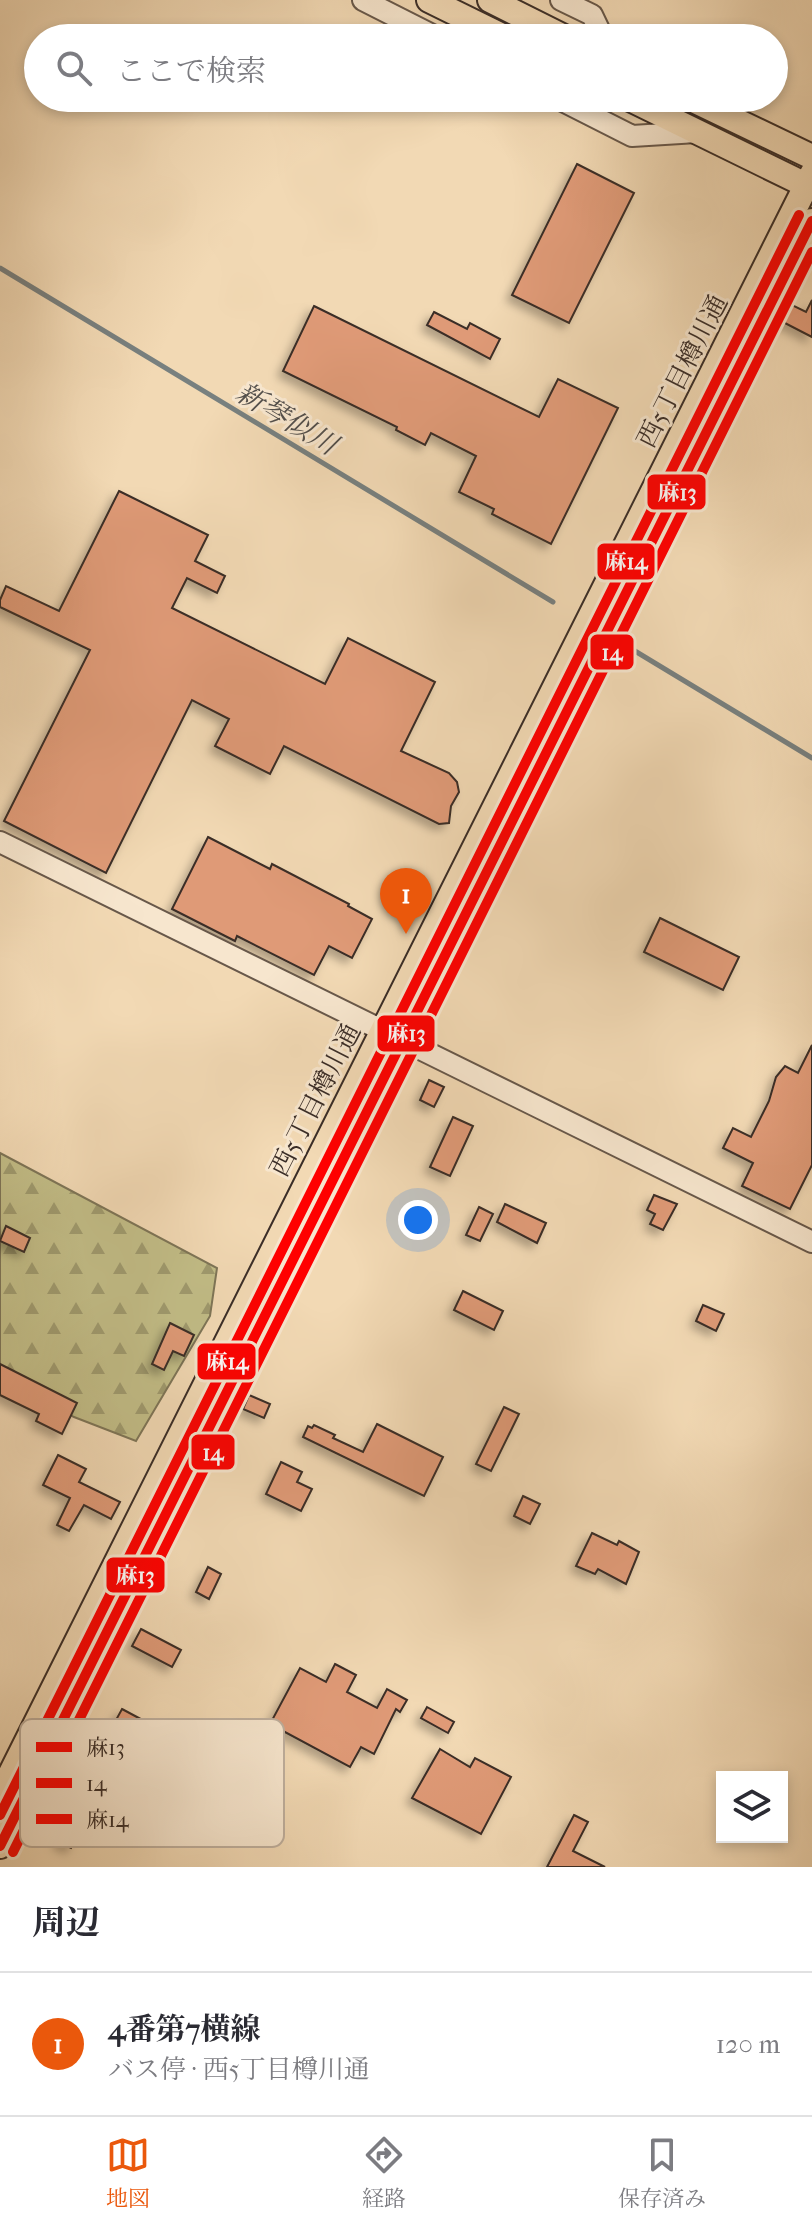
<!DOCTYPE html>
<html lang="ja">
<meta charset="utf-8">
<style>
:root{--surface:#fff;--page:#f7f7f7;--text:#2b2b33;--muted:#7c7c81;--line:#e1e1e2;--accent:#ea580c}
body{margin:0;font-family:"IM FELL French Canon","Noto Serif JP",serif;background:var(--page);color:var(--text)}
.controls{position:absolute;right:24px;bottom:24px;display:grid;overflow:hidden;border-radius:0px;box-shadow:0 4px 12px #0003}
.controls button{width:72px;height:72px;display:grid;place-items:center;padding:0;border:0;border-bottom:2px solid var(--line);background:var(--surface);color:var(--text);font:40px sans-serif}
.you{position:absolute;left:418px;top:1220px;width:28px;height:28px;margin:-20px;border:6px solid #fff;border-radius:50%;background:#1a73e8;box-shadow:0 0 0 12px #1a73e833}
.badge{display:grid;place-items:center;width:52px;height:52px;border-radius:50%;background:var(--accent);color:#fff;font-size:26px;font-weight:700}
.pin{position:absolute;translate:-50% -66px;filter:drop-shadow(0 2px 4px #0008)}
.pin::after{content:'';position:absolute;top:42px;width:28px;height:24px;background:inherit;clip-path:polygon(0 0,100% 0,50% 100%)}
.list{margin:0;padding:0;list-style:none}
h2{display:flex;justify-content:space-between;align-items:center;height:104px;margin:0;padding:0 32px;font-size:34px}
h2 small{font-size:26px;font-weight:400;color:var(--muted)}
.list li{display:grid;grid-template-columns:52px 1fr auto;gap:24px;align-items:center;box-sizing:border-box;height:144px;padding:0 32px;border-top:2px solid var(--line)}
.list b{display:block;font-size:30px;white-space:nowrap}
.list p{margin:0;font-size:26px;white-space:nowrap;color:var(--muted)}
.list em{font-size:26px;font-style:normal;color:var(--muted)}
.icon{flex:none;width:44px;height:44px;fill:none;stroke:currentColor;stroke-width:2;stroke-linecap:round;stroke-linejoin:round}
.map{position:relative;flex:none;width:812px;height:1867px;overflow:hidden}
.search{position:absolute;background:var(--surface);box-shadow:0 4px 12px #0003;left:24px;right:24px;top:24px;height:88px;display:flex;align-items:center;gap:20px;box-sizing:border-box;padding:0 28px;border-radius:44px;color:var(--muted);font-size:30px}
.sheet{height:248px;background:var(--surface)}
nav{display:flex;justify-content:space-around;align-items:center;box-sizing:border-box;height:112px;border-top:2px solid var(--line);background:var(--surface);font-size:22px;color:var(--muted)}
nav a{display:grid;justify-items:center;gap:4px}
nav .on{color:var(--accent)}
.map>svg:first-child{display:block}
.forest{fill:url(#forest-firs);stroke:#7e7557;stroke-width:2}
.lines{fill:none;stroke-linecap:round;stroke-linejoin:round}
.stream{stroke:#78807f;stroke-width:5}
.building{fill:#df9a77;stroke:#3a2d27;stroke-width:2;filter:url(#shadow)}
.minor-casing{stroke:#68584a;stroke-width:24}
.major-casing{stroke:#3a2d27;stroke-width:28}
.minor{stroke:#f7e6ce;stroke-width:20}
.major{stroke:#f2d9b4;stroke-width:24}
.bus-1-casing{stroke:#f7e6ce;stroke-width:16}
.bus-2-casing{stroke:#f7e6ce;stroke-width:16}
.bus-3-casing{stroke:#f7e6ce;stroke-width:16}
.bus-1{stroke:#f00;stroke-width:10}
.bus-2{stroke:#f00;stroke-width:10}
.bus-3{stroke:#f00;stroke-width:10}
.labels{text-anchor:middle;stroke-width:6;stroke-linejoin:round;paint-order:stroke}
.street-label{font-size:26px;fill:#3a2d27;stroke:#f7e6ce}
.water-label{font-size:28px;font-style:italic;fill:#54504c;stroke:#f7e6ce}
.key{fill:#f7e6ce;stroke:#beae9c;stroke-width:2}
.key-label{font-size:22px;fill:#3a2d27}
.line-badge{stroke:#f7e6ce;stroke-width:3}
.badge-label{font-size:22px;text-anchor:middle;font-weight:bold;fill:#fff}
</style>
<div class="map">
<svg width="812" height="1867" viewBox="0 0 812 1867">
<defs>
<pattern id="forest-firs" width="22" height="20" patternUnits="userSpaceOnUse" patternTransform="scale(2)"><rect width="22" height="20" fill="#c2bd87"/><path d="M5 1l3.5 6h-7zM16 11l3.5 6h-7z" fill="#9f9a6e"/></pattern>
<filter id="shadow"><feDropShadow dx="-5.5" dy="5.5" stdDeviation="4" flood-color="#0004"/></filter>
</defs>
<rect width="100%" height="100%" fill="#f2d9b4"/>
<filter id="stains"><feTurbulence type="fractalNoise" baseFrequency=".0025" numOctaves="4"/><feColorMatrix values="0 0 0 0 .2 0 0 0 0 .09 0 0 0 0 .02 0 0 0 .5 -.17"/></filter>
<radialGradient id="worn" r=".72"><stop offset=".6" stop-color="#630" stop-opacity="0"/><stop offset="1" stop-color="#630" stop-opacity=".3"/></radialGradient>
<polygon class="forest" points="0,1153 217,1268 210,1316 136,1441 74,1417 0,1376"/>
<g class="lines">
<g class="stream">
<polyline points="0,268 553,602"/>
<polyline points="625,645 812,758"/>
</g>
</g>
<g class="building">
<polygon points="577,164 634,193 569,323 512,295"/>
<polygon points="812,300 812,337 779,320 788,303 806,312"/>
<polygon points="314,306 539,417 558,379 618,408 551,544 492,514 494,509 459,492 476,456 431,433 425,445 396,430 397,427 283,371"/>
<polygon points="434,312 467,329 470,323 500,339 490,359 427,325"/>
<polygon points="119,491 208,535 195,561 225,576 217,593 187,578 172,608 325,684 348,638 435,682 401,751 449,773 457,782 459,792 451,806 449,823 439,824 284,746 270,774 215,746 229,719 192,700 106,873 4,821 90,650 0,607 0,600 6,586 59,611"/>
<polygon points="208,837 270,869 272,864 349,904 348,906 372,919 352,958 329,946 314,975 237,936 235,941 172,909"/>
<polygon points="660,918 739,957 723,990 644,952"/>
<polygon points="812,1045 812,1165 790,1209 742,1186 753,1163 723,1148 733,1128 751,1137 769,1101 776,1077 785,1066 798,1073"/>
<polygon points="429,1080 444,1087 434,1107 420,1100"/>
<polygon points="453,1117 473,1126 450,1176 430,1167"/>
<polygon points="654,1195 677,1204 663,1230 650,1224 655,1214 647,1210"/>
<polygon points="505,1204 546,1223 537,1243 497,1222"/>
<polygon points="479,1207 493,1214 480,1241 466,1235"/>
<polygon points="6,1226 30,1238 24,1252 0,1241"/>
<polygon points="463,1291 503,1311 494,1330 454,1310"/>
<polygon points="703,1305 724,1314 716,1331 696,1321"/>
<polygon points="170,1323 194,1335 184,1356 173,1351 164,1370 152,1364"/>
<polygon points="0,1364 77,1403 62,1434 36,1421 39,1414 0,1395"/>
<polygon points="249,1395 270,1404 264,1418 243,1409"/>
<polygon points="504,1407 519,1414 491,1471 476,1464"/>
<polygon points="377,1424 443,1457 424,1496 303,1437 308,1426 312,1428 314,1425 335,1435 333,1438 363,1452"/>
<polygon points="58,1455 86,1469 79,1482 120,1502 111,1519 84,1505 69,1531 57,1525 70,1498 43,1485"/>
<polygon points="281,1462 302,1472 297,1482 312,1489 301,1511 266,1494"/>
<polygon points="523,1496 540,1504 530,1524 514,1516"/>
<polygon points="592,1533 617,1545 619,1541 639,1552 626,1584 598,1569 595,1574 576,1566"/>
<polygon points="208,1567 221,1574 209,1599 196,1592"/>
<polygon points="141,1629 181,1650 172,1667 132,1646"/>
<polygon points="335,1664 356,1675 347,1692 377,1708 387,1689 407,1700 400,1712 396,1709 374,1754 361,1747 350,1767 270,1724 300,1668 326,1682"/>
<polygon points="427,1707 454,1722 448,1733 421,1718"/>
<polygon points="122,1709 180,1740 169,1762 110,1731"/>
<polygon points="440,1749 470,1767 475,1758 511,1777 481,1834 412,1798"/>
<polygon points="574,1815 588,1822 573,1851 605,1867 547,1867"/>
<polygon points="70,1818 82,1824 71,1848 58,1842"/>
</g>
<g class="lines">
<g class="minor-casing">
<g id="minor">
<polyline points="363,0 438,38"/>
<polyline points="561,0 592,15 603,38"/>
<polyline points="557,98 632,136 697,132"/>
<polyline points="0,842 812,1242"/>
</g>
</g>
<g class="major-casing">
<g id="major">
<polyline points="429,0 506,38"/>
<polyline points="490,0 566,38"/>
<polyline points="628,98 812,188"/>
<polyline points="689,98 812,157"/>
<polyline points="0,1795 812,174"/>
<polyline points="0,1846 812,221"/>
</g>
</g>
<use href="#minor" class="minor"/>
<use href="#major" class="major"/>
<g class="bus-1-casing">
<polyline id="bus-1" points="0,1846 812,221"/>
</g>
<g class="bus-2-casing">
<polyline id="bus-2" points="13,1852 812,252"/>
</g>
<g class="bus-3-casing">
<polyline id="bus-3" points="0,1815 799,215"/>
</g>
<use href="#bus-1" class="bus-1"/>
<use href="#bus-2" class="bus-2"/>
<use href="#bus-3" class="bus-3"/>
</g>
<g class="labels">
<g class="street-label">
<text transform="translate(682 371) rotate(-63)" y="9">西5丁目樽川通</text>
<text transform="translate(315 1100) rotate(-63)" y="9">西5丁目樽川通</text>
</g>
<g class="water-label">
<text transform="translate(287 418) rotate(31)" y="10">新琴似川</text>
</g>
</g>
<rect x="20" y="1719" width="264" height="128" rx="12" class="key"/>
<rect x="36" y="1742" width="36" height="10" fill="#f00"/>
<rect x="36" y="1778" width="36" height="10" fill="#f00"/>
<rect x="36" y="1814" width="36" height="10" fill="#f00"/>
<g class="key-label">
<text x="86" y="1755">麻13</text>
<text x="86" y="1791">14</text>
<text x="86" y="1827">麻14</text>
</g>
<g class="line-badge">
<rect x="646" y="473" width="61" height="38" rx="8" fill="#f00"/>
<rect x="596" y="542" width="60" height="39" rx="8" fill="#f00"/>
<rect x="589" y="633" width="46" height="38" rx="8" fill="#f00"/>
<rect x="376" y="1014" width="60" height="39" rx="8" fill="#f00"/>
<rect x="196" y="1342" width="61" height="39" rx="8" fill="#f00"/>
<rect x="190" y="1433" width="46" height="38" rx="8" fill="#f00"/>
<rect x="105" y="1556" width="61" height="38" rx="8" fill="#f00"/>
</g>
<g class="badge-label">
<text x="677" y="500">麻13</text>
<text x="626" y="569">麻14</text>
<text x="612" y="660">14</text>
<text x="406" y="1041">麻13</text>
<text x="227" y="1369">麻14</text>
<text x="213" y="1460">14</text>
<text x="135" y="1583">麻13</text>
</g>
<rect width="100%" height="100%" filter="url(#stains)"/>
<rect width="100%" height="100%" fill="url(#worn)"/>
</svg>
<div class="controls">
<button><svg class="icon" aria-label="layers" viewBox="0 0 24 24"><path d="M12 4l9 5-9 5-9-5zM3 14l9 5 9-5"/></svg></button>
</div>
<div class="you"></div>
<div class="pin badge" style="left:406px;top:934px">1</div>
<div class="search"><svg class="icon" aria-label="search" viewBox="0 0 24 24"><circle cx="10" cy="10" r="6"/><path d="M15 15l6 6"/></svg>ここで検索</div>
</div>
<section class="sheet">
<h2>周辺<small></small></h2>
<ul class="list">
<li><span class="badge">1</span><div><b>4番第7横線</b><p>バス停 · 西5丁目樽川通</p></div><em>120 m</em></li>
</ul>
</section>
<nav>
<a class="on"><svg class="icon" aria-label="map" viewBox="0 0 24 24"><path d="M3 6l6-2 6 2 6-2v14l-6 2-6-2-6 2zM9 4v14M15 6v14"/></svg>地図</a>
<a><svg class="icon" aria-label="directions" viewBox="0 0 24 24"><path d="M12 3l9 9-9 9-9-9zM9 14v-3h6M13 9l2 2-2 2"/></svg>経路</a>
<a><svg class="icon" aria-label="saved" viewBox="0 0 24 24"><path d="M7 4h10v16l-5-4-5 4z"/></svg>保存済み</a>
</nav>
